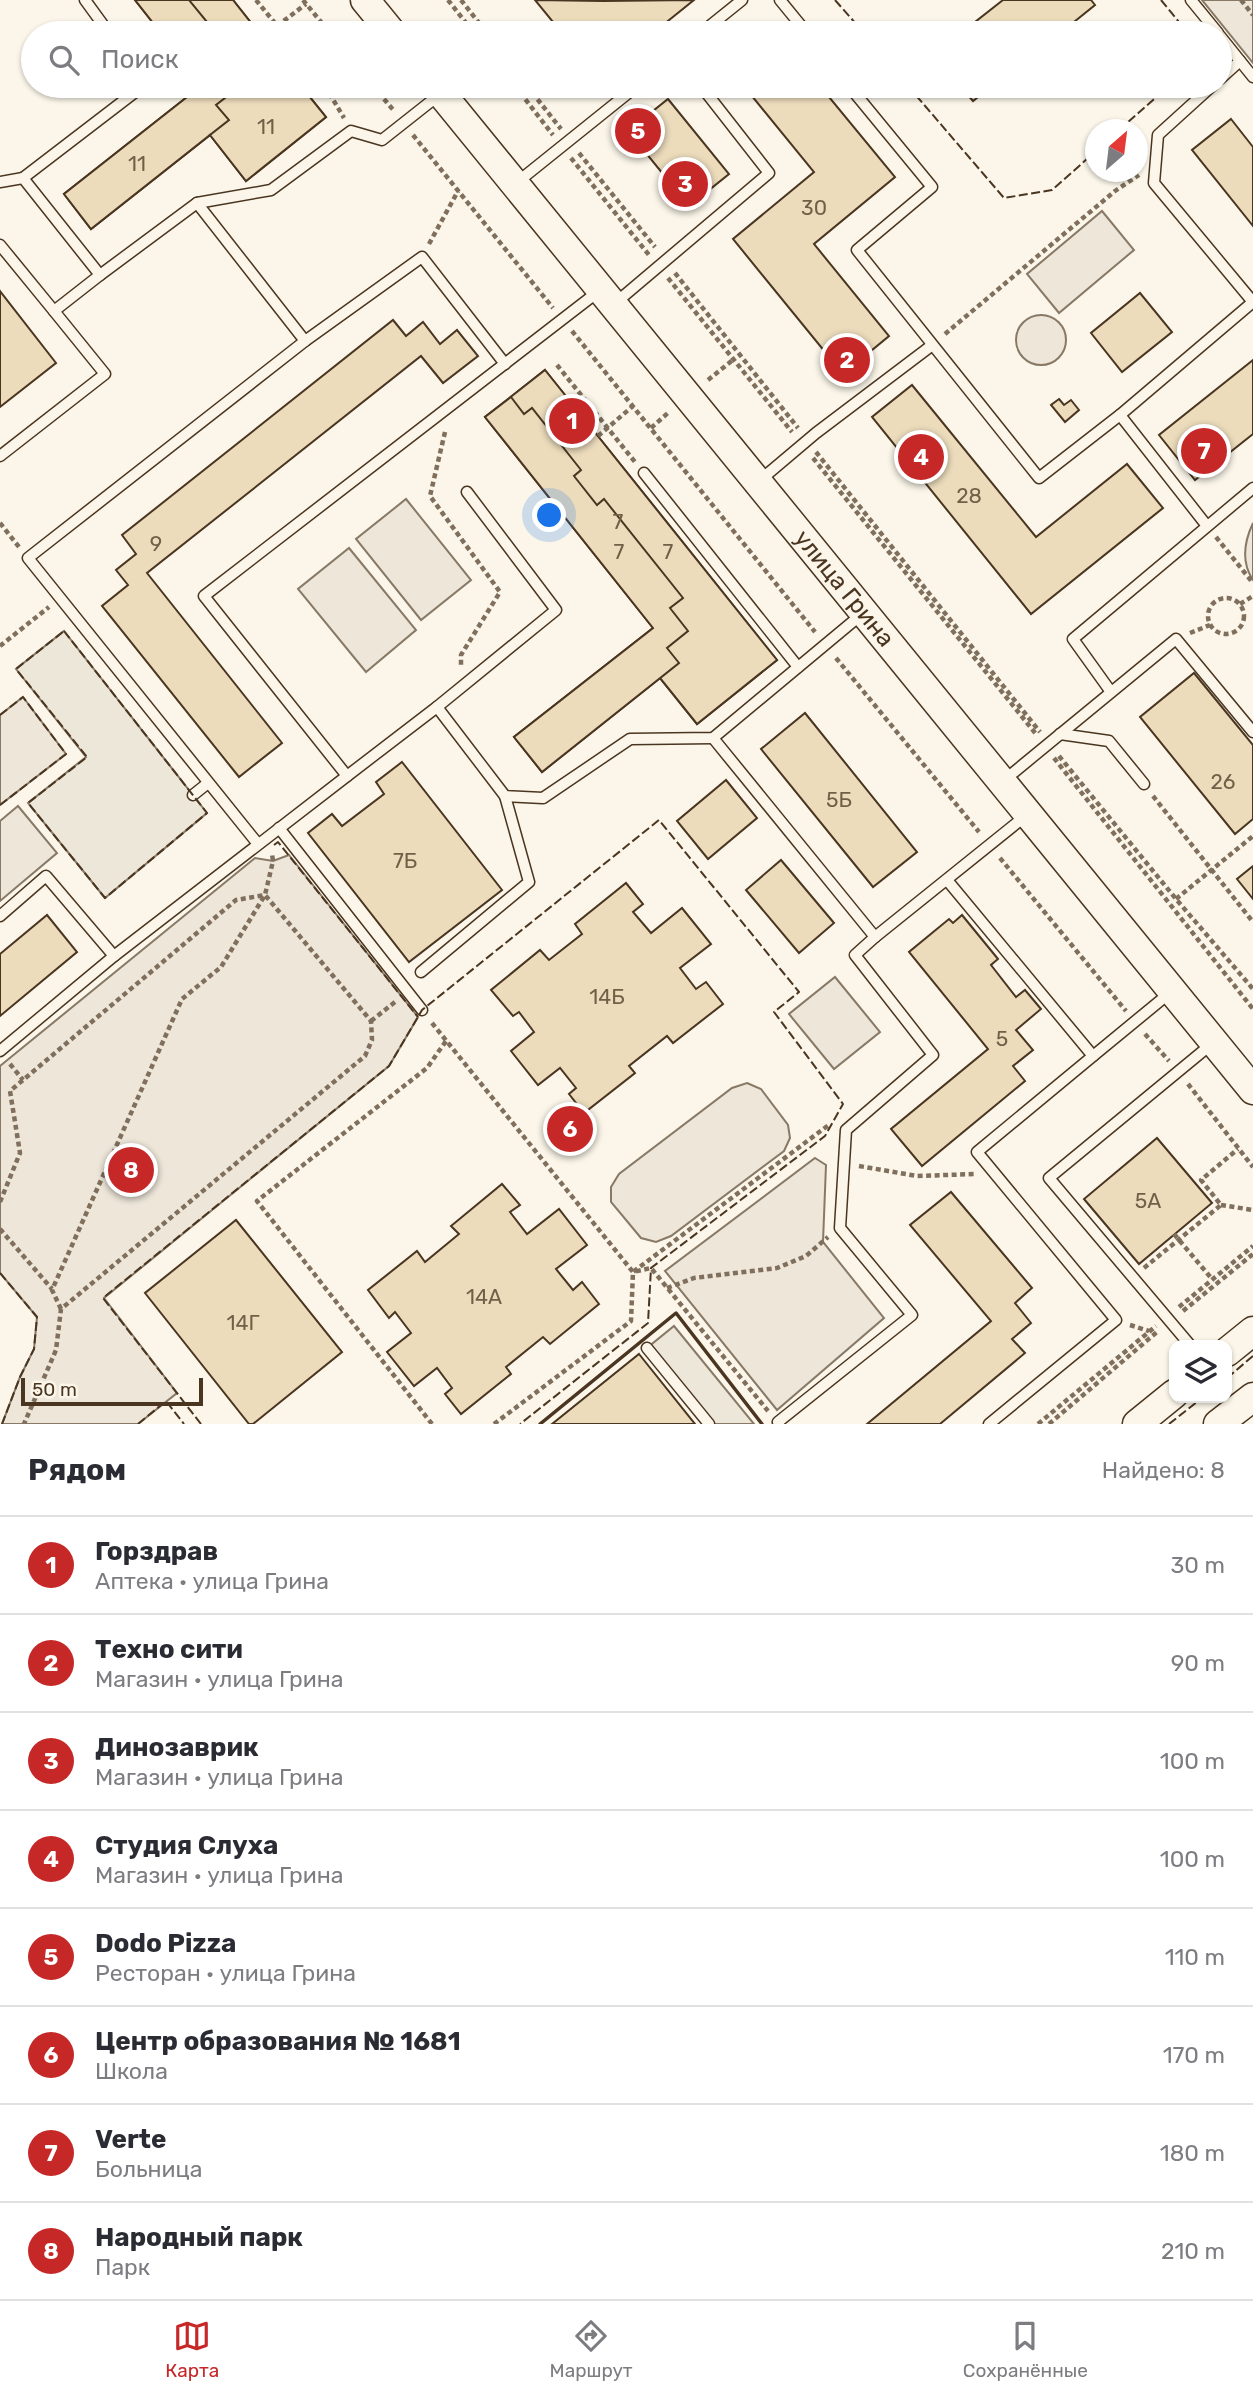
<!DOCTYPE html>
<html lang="ru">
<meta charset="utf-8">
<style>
:root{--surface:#fff;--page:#f7f7f7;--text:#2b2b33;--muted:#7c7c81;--line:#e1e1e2;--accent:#c62828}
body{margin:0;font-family:Rubik,sans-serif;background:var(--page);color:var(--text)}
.controls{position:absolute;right:21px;bottom:21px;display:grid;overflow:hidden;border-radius:14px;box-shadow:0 2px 5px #0004}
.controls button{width:63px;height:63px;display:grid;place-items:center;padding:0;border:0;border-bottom:2px solid var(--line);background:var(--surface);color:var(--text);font:35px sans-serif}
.compass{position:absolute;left:1085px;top:119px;width:63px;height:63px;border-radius:50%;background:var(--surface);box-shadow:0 2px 5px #0004;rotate:28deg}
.scale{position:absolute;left:21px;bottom:18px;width:182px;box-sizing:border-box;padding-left:7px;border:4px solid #4a3520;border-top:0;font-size:19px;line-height:24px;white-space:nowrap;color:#4a3520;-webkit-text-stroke:5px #fbf6e9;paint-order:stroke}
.you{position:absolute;left:550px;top:516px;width:24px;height:24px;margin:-18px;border:5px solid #fff;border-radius:50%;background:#1a73e8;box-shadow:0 0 0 10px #1a73e833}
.badge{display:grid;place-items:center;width:46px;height:46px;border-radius:50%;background:var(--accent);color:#fff;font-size:23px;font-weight:700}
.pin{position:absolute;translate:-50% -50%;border:4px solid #fff;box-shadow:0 2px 7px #0006}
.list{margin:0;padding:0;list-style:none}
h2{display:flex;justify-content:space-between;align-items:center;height:91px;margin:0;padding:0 28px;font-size:30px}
h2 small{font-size:23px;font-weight:400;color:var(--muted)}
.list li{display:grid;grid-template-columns:46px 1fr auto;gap:21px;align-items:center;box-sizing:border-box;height:98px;padding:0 28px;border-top:2px solid var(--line)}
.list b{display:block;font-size:26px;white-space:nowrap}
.list p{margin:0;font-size:23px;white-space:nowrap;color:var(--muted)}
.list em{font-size:23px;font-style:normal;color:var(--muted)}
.icon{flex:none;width:38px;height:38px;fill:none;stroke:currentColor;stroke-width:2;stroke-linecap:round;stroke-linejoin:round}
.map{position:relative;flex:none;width:1253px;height:1424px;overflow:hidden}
.search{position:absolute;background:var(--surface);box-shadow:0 2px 5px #0004;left:21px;right:21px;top:21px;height:77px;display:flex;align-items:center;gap:18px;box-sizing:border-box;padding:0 24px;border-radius:38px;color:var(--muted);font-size:26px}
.sheet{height:875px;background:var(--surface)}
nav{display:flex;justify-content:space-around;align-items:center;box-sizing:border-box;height:98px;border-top:2px solid var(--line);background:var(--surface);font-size:19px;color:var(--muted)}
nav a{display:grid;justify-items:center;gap:4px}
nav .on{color:var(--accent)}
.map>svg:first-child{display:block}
.green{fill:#ede6d9;stroke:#887966;stroke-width:2}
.parking{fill:#ede7d9;stroke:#887966;stroke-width:2}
.building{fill:#ecdcbc;stroke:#4a3520;stroke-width:2}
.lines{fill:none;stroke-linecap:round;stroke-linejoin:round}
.service-casing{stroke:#4a3520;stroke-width:13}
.tertiary-casing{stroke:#4a3520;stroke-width:31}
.path{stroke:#7f6f5c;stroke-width:4.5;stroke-dasharray:5 3.5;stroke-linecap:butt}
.service{stroke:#fbf6e9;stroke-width:10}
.tertiary{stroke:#fbf6e9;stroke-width:28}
.fence{stroke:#4a3520;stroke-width:2;stroke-dasharray:9 3.5;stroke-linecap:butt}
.wall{stroke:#4a3520;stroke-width:3.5}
.labels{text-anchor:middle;stroke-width:5;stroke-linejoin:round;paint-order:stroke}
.number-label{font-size:21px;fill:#725f47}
.street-label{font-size:24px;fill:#4a3520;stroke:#fbf6e9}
</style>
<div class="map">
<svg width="1253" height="1424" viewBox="0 0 1253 1424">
<rect width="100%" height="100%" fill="#fbf6e9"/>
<g class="green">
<polygon points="1202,0 1253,0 1253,63"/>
<polygon points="1102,211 1134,250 1059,313 1027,274"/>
<circle cx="1041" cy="340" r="25"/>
<polygon points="406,499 471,580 421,620 356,539"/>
<path d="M1253 523V580C1241 562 1244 542 1253 523Z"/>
<polygon points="349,548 416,630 366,672 298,589"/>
<polygon points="23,697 66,754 0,805 0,715"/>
<polygon points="18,806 57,853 0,901 0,821"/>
<polygon points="289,855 418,1017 389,1066 104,1298 177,1393 138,1424 2,1424 20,1377 34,1349 37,1317 0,1273 0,1066 255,858 273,861"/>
<polygon points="835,977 880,1032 834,1069 789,1014"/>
<polygon points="747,1083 761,1089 788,1125 790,1138 784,1151 671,1236 656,1242 641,1238 611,1202 611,1187 619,1174 732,1088"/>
<polygon points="815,1158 826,1165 823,1242 884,1318 777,1410 665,1271"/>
</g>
<g class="parking">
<polygon points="64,631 207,813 105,898 28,803 86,757 16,669"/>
<polygon points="674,1326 754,1424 709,1424 647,1348"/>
</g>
<g class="building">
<polygon points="135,0 189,0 216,33 161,33"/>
<polygon points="135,0 233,0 259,33 161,33"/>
<polygon points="189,0 233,0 259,33 216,33"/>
<polygon points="535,0 603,1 694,0 653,33 562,33"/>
<polygon points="1003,0 1091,0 1095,5 1064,30 1067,33 976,33 970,26"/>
<polygon points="201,86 236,86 238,88 216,105 229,120 91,229 64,194"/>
<polygon points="201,86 301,86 326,117 246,181 210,135 91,229 64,194"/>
<polygon points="236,86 301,86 326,117 246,181 210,135 229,120 216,105 238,88"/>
<polygon points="753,86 820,86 895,177 814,244 889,336 843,374 733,239 814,172 747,90"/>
<polygon points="960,86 992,86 973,101"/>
<polygon points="668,99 729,174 689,206 628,131"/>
<polygon points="1231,119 1253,147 1253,226 1192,150"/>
<polygon points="0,291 56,363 0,407"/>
<polygon points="1140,293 1172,332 1122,372 1091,333"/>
<polygon points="393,320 406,336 423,322 440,344 457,330 478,356 443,383 421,356 147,573 282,743 239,777 102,606 128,585 116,570 136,554 122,535"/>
<polygon points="1253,360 1253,434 1195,480 1159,435"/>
<polygon points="545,370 777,660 697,724 660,678 679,663 667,648 688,631 670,608 683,598 604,499 597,505 574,476 581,470 532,408 524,414 511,397"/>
<polygon points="545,370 777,660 697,724 660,678 542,772 514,737 653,628 485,417"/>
<polygon points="912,385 1036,537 1127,464 1163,508 1031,614 872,417"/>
<polygon points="511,397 524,414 532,408 581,470 574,476 597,505 604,499 683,598 670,608 688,631 667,648 679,663 542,772 514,737 653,628 485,417"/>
<polygon points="1059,399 1064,405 1071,400 1079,410 1065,422 1051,405"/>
<polygon points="1194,673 1253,745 1253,819 1235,834 1140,717"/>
<polygon points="805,713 917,852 873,887 761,749"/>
<polygon points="402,762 502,890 409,962 308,833 332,814 342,826 384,794 376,782"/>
<polygon points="726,780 757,818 708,859 677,821"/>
<polygon points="781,860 834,923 799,953 746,890"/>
<polygon points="1253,866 1253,899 1237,879"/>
<polygon points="626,883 643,904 633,912 651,933 682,908 711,944 680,968 696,989 706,982 723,1004 673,1043 667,1036 629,1066 635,1073 584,1113 569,1094 576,1088 560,1068 538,1085 511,1051 534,1032 519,1012 513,1016 491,990 540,950 549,960 582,934 575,924"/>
<polygon points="47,915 77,952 0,1016 0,954"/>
<polygon points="962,915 998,959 991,965 1016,997 1025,990 1041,1009 1016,1030 1033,1050 1013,1066 1025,1081 922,1166 891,1129 988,1049 909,952 949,919 953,923"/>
<polygon points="1157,1138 1212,1203 1139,1264 1084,1199"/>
<polygon points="502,1184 520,1205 510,1212 527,1234 559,1209 587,1245 556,1269 573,1290 582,1282 599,1304 550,1344 543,1337 506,1367 511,1374 461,1414 445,1394 452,1388 437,1368 414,1386 387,1352 411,1333 395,1312 389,1318 368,1290 417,1251 425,1262 459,1234 451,1226"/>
<polygon points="951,1192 1032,1288 1015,1303 1031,1323 1012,1339 1025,1353 940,1424 867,1424 991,1321 910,1225"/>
<polygon points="236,1220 342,1352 253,1424 249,1424 145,1293"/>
<polygon points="639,1354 695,1424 552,1424"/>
</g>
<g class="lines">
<g class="service-casing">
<g id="service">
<polyline points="85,0 109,33"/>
<polyline points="780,0 807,33"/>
<polyline points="1191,0 1218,33"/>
<polyline points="701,33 742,0"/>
<polyline points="1220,36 1253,77"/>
<polyline points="1220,79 1240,61"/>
<polyline points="849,86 932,187 857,250 1039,478 1120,415 1253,302 1154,183 1158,135 1212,86"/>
<polyline points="23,178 143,86"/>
<polyline points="0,182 23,178 100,275 197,203 305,341"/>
<polyline points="515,184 637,86"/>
<polyline points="197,203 271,190 351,131 382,140 439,95"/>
<polyline points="0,245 54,311"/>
<polyline points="613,305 769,173 701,86"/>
<polyline points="1120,415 1207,526"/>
<polyline points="0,456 105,374 54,311 100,275"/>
<polyline points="644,473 798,667"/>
<polyline points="758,482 816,433 931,346"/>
<polyline points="1111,692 1073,639 1253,488"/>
<polyline points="437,707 556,610 467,492"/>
<polyline points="1060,734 1109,741 1144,784"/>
<polyline points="713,738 875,937 1028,814"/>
<polyline points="347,776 437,707 505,796 543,798 630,739 713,738 862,614"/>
<polyline points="1002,782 1176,639 1253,732"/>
<polyline points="193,795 208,783"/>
<polyline points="279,828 422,1010"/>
<polyline points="258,844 28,558 305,341 422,257 505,364"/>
<polyline points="947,880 1093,1056 1172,991"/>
<polyline points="0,916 46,876 114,956 0,1051"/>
<polyline points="114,956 347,776 204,596 599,291"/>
<polyline points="421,972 529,882 505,796"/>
<polyline points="1190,1345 1049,1178 1214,1042"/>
<polyline points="647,1348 709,1424"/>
<polyline points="779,1424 778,1422 912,1315 840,1228 846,1130 933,1055 855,955 875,937"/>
<polyline points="989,1424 1116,1320 977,1152 1093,1056"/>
</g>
</g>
<g class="tertiary-casing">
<g id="tertiary">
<polyline points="365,0 392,33"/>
<path id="s1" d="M435 86 1253 1090"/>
<polyline points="1227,1352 1253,1331"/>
<polyline points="1137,1424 1174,1394"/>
<polyline points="1218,1424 1253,1397"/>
</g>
</g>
<g class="path">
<polyline points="256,0 283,33"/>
<polyline points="303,0 330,33"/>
<polyline points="448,0 474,33"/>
<polyline points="461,0 487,33"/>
<polyline points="1241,0 1253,15"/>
<polyline points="277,26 306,4"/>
<polyline points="325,86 344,118"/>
<polyline points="373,86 395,112"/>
<polyline points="515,86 553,135"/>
<polyline points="527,86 561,129"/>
<polyline points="413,135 553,308"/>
<polyline points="579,153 655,247"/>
<polyline points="571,158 649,255"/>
<polyline points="429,244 458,191"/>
<polyline points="675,273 798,428"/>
<polyline points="668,278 792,432"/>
<polyline points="572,331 815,632"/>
<polyline points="945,334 1115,191 1139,175"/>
<polyline points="557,365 635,462"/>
<polyline points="708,380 734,359"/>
<polyline points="651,428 669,412"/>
<polyline points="445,432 430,496 500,592 461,655 461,665"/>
<polyline points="598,436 633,406"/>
<polyline points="816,452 1040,732"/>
<polyline points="813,458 1036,734"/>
<polyline points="0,523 19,547"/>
<polyline points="1216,537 1253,583"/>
<circle cx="1226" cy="616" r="18"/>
<polyline points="1240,604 1253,596"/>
<polyline points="1190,633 1210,625"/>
<polyline points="0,646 49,607"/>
<polyline points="836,658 979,832"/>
<polyline points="1059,756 1176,899 1253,989"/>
<polyline points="1054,758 1253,1009"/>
<polyline points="1153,796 1253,922"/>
<polyline points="1000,858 1126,1011"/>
<polyline points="1176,899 1253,836"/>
<polyline points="371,1021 395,1002"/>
<polyline points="432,1023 633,1272 651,1268 768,1411"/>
<polyline points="1145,1034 1169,1061"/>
<polyline points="10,1064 23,1080"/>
<polyline points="1188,1084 1253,1167"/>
<polyline points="859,1166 917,1176 975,1174"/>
<polyline points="0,1202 20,1153 10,1091 236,900 265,895 371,1021 372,1040 365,1056 61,1309 56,1350 24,1424"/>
<polyline points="1221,1205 1253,1210"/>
<polyline points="0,1229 52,1289"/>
<polyline points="1174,1234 1212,1279"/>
<polyline points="1144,1268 1221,1205 1201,1180 1238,1149"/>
<polyline points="667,1288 694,1278 777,1268 806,1256 828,1237"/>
<polyline points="1179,1307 1253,1246"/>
<polyline points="61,1309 52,1290 182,999 221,967 265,895 273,861 272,854"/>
<polyline points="1183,1311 1253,1254"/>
<polyline points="1130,1325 1149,1331"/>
<polyline points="432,1424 257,1201 427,1068 446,1041"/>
<polyline points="494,1424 631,1321 633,1272 830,1124"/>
<polyline points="1038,1424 1156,1326"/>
<polyline points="1049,1424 1157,1332"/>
</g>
<use href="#service" class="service"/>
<use href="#tertiary" class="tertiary"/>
<g class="fence">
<polyline points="835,0 864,33"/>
<polyline points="1161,0 1188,33"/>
<polyline points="908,86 1004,198 1052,190 1096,151"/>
<polyline points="1119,130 1169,86"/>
<polygon points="64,631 207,813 105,898 28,803 87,757 16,669"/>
<polyline points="0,715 23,697 66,754 0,805"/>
<polyline points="274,845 278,842 418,1017"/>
<polyline points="0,1273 37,1317 34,1349 20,1377 2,1424"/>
<polyline points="1227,1378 1253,1356"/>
<polyline points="138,1424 166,1401 184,1424"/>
<polyline points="201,1424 103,1298 389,1066 422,1010 659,820 799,992 774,1012 843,1104 825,1136 651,1268 648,1323 520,1424"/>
<polyline points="1169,1424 1202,1398"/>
</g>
<polyline class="wall" points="540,1424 676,1313 762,1424"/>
</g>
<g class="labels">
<g class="number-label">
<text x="266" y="134">11</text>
<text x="137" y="171">11</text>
<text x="814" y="215">30</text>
<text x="969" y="503">28</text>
<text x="618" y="529">7</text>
<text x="156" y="551">9</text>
<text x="619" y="559">7</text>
<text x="668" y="559">7</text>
<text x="1223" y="789">26</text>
<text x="839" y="807">5Б</text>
<text x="405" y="868">7Б</text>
<text x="607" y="1004">14Б</text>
<text x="1002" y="1046">5</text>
<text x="1148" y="1208">5А</text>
<text x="484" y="1304">14А</text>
<text x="243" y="1330">14Г</text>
</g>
<g class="street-label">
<text dy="8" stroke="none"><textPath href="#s1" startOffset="648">улица Грина</textPath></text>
</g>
</g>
</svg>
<div class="controls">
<button><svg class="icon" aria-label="layers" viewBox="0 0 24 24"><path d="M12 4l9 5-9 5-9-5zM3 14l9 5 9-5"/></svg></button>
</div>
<svg class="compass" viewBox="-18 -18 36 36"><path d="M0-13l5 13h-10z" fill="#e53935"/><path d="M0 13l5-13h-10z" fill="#7c7c81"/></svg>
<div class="scale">50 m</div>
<div class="you"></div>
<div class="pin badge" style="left:572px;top:421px">1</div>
<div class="pin badge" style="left:847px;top:360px">2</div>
<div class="pin badge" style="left:685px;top:184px">3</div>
<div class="pin badge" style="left:921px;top:457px">4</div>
<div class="pin badge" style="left:638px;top:131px">5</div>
<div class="pin badge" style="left:570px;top:1129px">6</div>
<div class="pin badge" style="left:1204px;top:451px">7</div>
<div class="pin badge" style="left:131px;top:1170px">8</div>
<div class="search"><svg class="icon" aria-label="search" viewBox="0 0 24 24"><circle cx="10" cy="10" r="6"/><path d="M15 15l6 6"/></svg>Поиск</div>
</div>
<section class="sheet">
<h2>Рядом<small>Найдено: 8</small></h2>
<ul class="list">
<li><span class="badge">1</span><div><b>Горздрав</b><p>Аптека · улица Грина</p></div><em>30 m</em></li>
<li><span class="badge">2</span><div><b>Техно сити</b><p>Магазин · улица Грина</p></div><em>90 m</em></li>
<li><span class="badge">3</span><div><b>Динозаврик</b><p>Магазин · улица Грина</p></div><em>100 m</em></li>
<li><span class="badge">4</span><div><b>Студия Слуха</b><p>Магазин · улица Грина</p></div><em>100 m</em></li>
<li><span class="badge">5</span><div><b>Dodo Pizza</b><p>Ресторан · улица Грина</p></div><em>110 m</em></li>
<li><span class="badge">6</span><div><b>Центр образования № 1681</b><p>Школа</p></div><em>170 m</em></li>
<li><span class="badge">7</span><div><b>Verte</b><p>Больница</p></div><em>180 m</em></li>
<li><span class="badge">8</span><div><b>Народный парк</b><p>Парк</p></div><em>210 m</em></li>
</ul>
</section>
<nav>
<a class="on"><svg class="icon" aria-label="map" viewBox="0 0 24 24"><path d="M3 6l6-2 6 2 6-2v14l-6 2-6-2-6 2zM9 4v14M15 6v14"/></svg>Карта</a>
<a><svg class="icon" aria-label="directions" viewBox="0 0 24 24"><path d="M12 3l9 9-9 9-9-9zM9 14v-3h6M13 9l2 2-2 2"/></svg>Маршрут</a>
<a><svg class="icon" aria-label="saved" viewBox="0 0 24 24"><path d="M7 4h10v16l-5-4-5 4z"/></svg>Сохранённые</a>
</nav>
